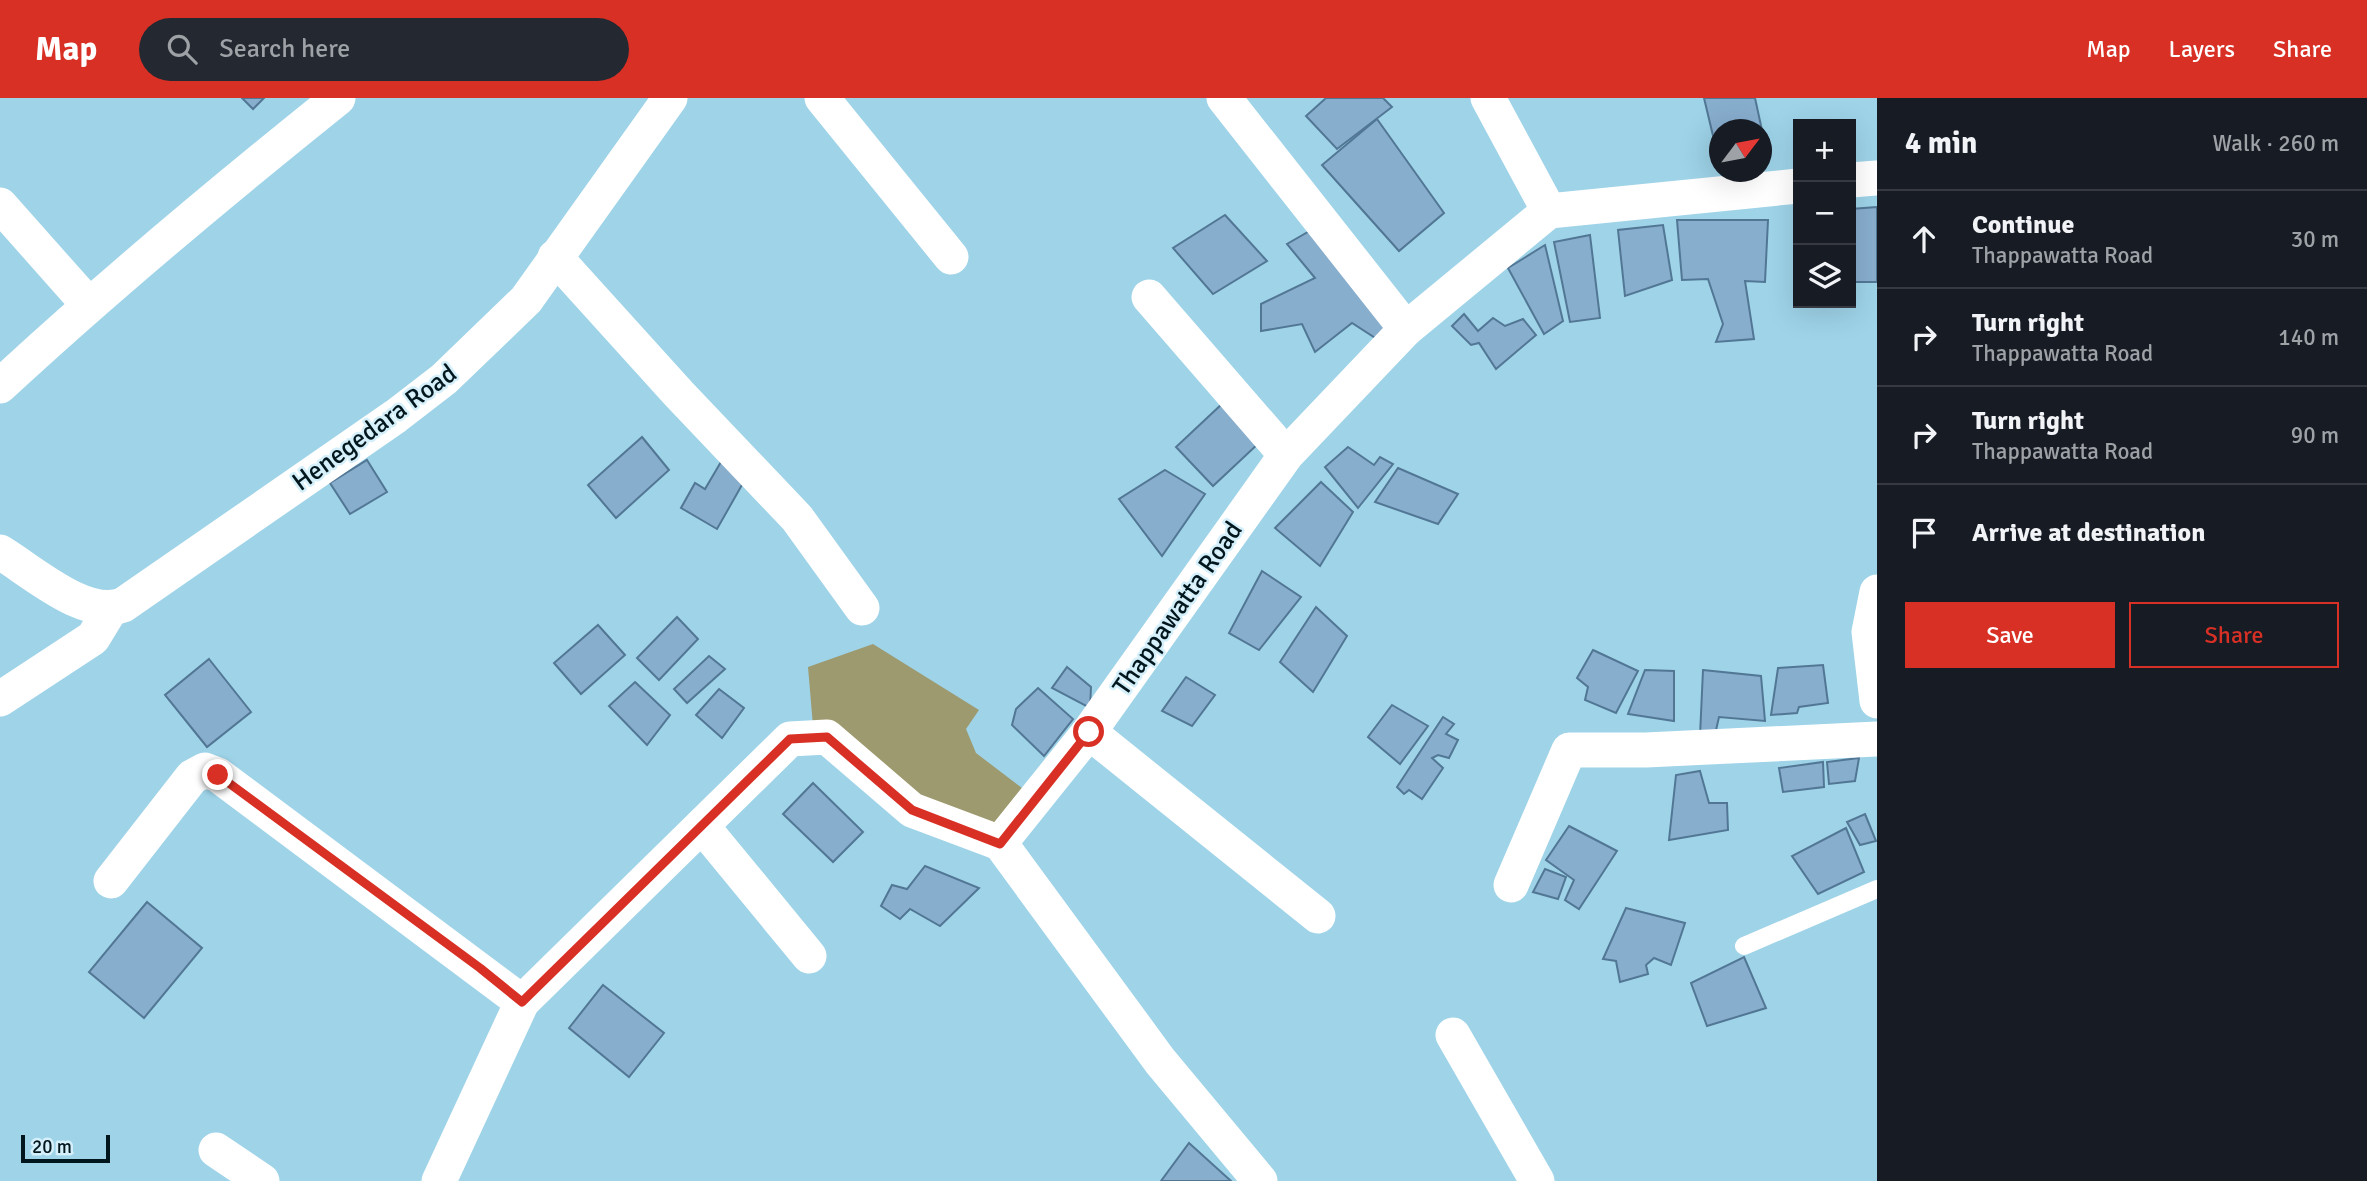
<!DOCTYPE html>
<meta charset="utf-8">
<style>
:root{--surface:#171b24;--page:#242831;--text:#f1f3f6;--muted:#9ea1a6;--line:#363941;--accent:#d93025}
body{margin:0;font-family:Signika,sans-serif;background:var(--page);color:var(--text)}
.controls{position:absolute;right:21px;top:21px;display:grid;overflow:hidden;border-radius:0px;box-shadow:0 7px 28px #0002}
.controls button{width:63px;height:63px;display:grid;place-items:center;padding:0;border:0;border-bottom:2px solid var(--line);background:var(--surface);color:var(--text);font:35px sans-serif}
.compass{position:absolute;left:1709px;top:21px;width:63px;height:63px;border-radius:50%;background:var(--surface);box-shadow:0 7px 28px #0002;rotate:58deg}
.scale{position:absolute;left:21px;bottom:18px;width:89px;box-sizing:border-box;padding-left:7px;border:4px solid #02161d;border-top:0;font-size:19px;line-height:24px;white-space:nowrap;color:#02161d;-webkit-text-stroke:5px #d5f0fa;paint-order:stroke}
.stop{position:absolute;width:21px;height:21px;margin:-16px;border:5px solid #d93025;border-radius:50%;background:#fff}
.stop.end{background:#d93025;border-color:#fff;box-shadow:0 2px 7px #0008}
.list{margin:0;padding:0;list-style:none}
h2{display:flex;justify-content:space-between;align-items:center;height:91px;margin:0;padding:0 28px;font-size:30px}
h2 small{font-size:23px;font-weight:400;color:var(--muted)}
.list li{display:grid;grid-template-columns:46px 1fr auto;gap:21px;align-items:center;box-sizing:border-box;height:98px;padding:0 28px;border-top:2px solid var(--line)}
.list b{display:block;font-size:26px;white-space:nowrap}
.list p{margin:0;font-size:23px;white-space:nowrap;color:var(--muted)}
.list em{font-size:23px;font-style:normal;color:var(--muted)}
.actions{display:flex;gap:14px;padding:21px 28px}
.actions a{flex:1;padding:16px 0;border:2px solid var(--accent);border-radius:0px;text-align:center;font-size:24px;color:var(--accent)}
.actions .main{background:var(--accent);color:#fff}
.icon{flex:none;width:38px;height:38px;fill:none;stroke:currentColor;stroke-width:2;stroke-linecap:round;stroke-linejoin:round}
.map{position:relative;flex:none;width:1877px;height:1083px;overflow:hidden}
header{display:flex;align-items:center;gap:42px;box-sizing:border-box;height:98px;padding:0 35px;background:var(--accent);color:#fff}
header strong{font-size:33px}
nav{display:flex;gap:38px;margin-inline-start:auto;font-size:24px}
.search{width:490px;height:63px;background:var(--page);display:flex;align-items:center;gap:18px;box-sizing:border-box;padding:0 24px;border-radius:38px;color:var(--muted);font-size:26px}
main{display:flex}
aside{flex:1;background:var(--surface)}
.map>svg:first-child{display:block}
.green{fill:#9e9a6f}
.building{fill:#88aece;stroke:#527795;stroke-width:2}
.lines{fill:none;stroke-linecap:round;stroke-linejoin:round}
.service{stroke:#fff;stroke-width:18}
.minor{stroke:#fff;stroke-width:35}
.route{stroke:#d93025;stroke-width:9}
.labels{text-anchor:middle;stroke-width:5;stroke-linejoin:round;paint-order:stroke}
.street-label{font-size:26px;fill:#02161d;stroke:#d5f0fa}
</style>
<header>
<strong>Map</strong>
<div class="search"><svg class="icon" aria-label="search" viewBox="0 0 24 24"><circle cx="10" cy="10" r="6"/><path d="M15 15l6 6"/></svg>Search here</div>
<nav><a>Map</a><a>Layers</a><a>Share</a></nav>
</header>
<main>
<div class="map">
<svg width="1877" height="1083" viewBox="0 0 1877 1083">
<rect width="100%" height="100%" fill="#9ed3e8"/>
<polygon class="green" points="873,546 979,612 966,631 976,655 1026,693 993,727 910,702 813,628 808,569"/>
<g class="building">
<polygon points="242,0 264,0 253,11"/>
<polygon points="1326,0 1383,0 1392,9 1337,51 1306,18"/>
<polygon points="1704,0 1755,0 1765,46 1762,48 1762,32 1720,32 1720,67"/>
<polygon points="1377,21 1444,115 1399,153 1322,67"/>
<polygon points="1877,109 1877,184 1851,184 1851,111"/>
<polygon points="1225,117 1267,163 1213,196 1173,150"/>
<polygon points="1677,122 1768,122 1765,184 1745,183 1754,241 1716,244 1723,226 1708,181 1682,182"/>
<polygon points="1663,127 1672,182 1625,198 1618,132"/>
<polygon points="1313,131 1395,231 1380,243 1352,225 1315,254 1302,226 1261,233 1261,206 1315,180 1287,146"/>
<polygon points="1590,137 1600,220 1570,224 1554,144"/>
<polygon points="1545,147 1563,223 1544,236 1508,170"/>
<polygon points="1464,216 1478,233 1493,220 1505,228 1523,221 1536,237 1496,271 1479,245 1471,247 1452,228"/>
<polygon points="1223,305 1260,344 1213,388 1176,349"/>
<polygon points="642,339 669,372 616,420 588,387"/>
<polygon points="1348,349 1374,367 1380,359 1393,366 1358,410 1325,369"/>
<polygon points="725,357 751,371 717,431 681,410 695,385 705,391"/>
<polygon points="367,362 387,394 350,416 330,385"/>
<polygon points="1398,370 1458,396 1438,426 1375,404"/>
<polygon points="1165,372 1205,396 1162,458 1119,401"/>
<polygon points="1321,384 1353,414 1320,468 1275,430"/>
<polygon points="1262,473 1301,499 1259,552 1229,535"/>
<polygon points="1316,509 1347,538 1313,594 1280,564"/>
<polygon points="677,519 698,541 659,582 637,560"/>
<polygon points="598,527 625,557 581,596 554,565"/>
<polygon points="1593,552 1638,573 1616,615 1585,602 1588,589 1577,580"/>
<polygon points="709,558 725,571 687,605 674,591"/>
<polygon points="209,561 251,614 207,649 165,597"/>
<polygon points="1823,567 1828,605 1799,609 1797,615 1771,617 1778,570"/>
<polygon points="1067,569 1091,589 1090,610 1052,590"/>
<polygon points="1645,572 1674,573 1674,623 1628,616"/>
<polygon points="1703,572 1761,578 1765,623 1719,619 1714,641 1700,638"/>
<polygon points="1186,579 1215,597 1192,628 1162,613"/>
<polygon points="635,584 670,617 647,647 609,608"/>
<polygon points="1038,590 1073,621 1044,658 1012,627 1016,611"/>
<polygon points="719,591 744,610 722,640 696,617"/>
<polygon points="1392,607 1428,628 1400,666 1368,639"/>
<polygon points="1443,619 1454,626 1446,636 1458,642 1449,660 1438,657 1432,660 1443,670 1422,701 1409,692 1404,696 1397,689"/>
<polygon points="1859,660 1855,683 1829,686 1827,664"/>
<polygon points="1823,664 1824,689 1783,694 1779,670"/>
<polygon points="1700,673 1709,705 1727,705 1728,732 1669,742 1676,677"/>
<polygon points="813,685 863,734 833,764 783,716"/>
<polygon points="1865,716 1876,743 1860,747 1847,724"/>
<polygon points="1569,728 1617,753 1579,811 1565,802 1574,782 1546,762"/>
<polygon points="1846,730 1864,774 1818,796 1792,758"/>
<polygon points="925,768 979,790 940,828 910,811 900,821 881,808 892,787 907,791"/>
<polygon points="1545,771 1566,779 1558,801 1533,794"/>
<polygon points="147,804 202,850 144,920 89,874"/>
<polygon points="1626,810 1685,825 1671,867 1654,860 1646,867 1648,876 1620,884 1616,863 1603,861"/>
<polygon points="1744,859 1766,910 1707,928 1691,885"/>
<polygon points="603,887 664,935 629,979 569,930"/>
<polygon points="1189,1045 1231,1083 1161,1083"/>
</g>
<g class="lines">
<polyline class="service" points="1744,848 1877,791"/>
<g class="minor">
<polyline points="822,0 951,159"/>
<polyline points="1488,0 1549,113"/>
<polyline points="1851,82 1877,80"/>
<polyline points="0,107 88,206"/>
<polyline points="555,159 679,296 797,420 862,510"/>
<polyline points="1149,199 1286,357"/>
<polyline points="1406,231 1549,113 1798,88"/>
<path d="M0 288C109 187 222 93 338 0"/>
<path d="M0 454C33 474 85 521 123 507L396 318 444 281 526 202 670 0"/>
<polyline points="1877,494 1869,534 1877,603"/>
<polyline points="0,601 93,540 110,512"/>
<polyline points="1089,634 1318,818"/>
<polyline points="702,728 809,858"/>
<polyline points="1000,745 1160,963 1260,1083"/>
<polyline points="111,783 192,679 205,672 218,677 522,904 790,641 827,639 912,712 1000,745 1089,634 1286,357 1406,231 1224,0"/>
<polyline points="1511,787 1569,652 1646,652 1877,641"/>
<polyline points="1453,937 1537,1083"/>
<polyline points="216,1052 262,1083"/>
<polyline points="439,1083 522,904"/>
</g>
</g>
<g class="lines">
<polyline class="route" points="218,677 480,870 522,904 790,641 827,639 912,712 1000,746 1089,634"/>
</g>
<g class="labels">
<g class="street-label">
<text transform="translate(374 329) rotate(-36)" y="9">Henegedara Road</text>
<text transform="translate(1177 510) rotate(-55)" y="9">Thappawatta Road</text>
</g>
</g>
</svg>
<div class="controls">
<button>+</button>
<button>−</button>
<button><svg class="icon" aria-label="layers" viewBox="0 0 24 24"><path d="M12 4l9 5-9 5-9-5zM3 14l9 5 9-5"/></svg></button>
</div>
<svg class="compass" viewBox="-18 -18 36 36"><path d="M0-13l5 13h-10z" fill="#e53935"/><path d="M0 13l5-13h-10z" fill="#9ea1a6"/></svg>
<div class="scale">20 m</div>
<div class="stop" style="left:1089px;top:634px"></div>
<div class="stop end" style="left:218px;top:677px"></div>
</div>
<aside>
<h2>4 min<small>Walk · 260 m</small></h2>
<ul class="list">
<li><svg class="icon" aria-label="ahead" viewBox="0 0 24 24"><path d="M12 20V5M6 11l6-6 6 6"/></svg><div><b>Continue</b><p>Thappawatta Road</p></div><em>30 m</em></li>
<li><svg class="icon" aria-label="right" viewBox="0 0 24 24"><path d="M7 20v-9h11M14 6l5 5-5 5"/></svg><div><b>Turn right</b><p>Thappawatta Road</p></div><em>140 m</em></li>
<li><svg class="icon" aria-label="right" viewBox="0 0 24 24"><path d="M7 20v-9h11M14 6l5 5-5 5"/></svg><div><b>Turn right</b><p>Thappawatta Road</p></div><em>90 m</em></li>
<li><svg class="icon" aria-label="arrive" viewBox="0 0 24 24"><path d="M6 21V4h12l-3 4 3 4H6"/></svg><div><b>Arrive at destination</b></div></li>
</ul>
<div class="actions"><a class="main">Save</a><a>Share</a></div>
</aside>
</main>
